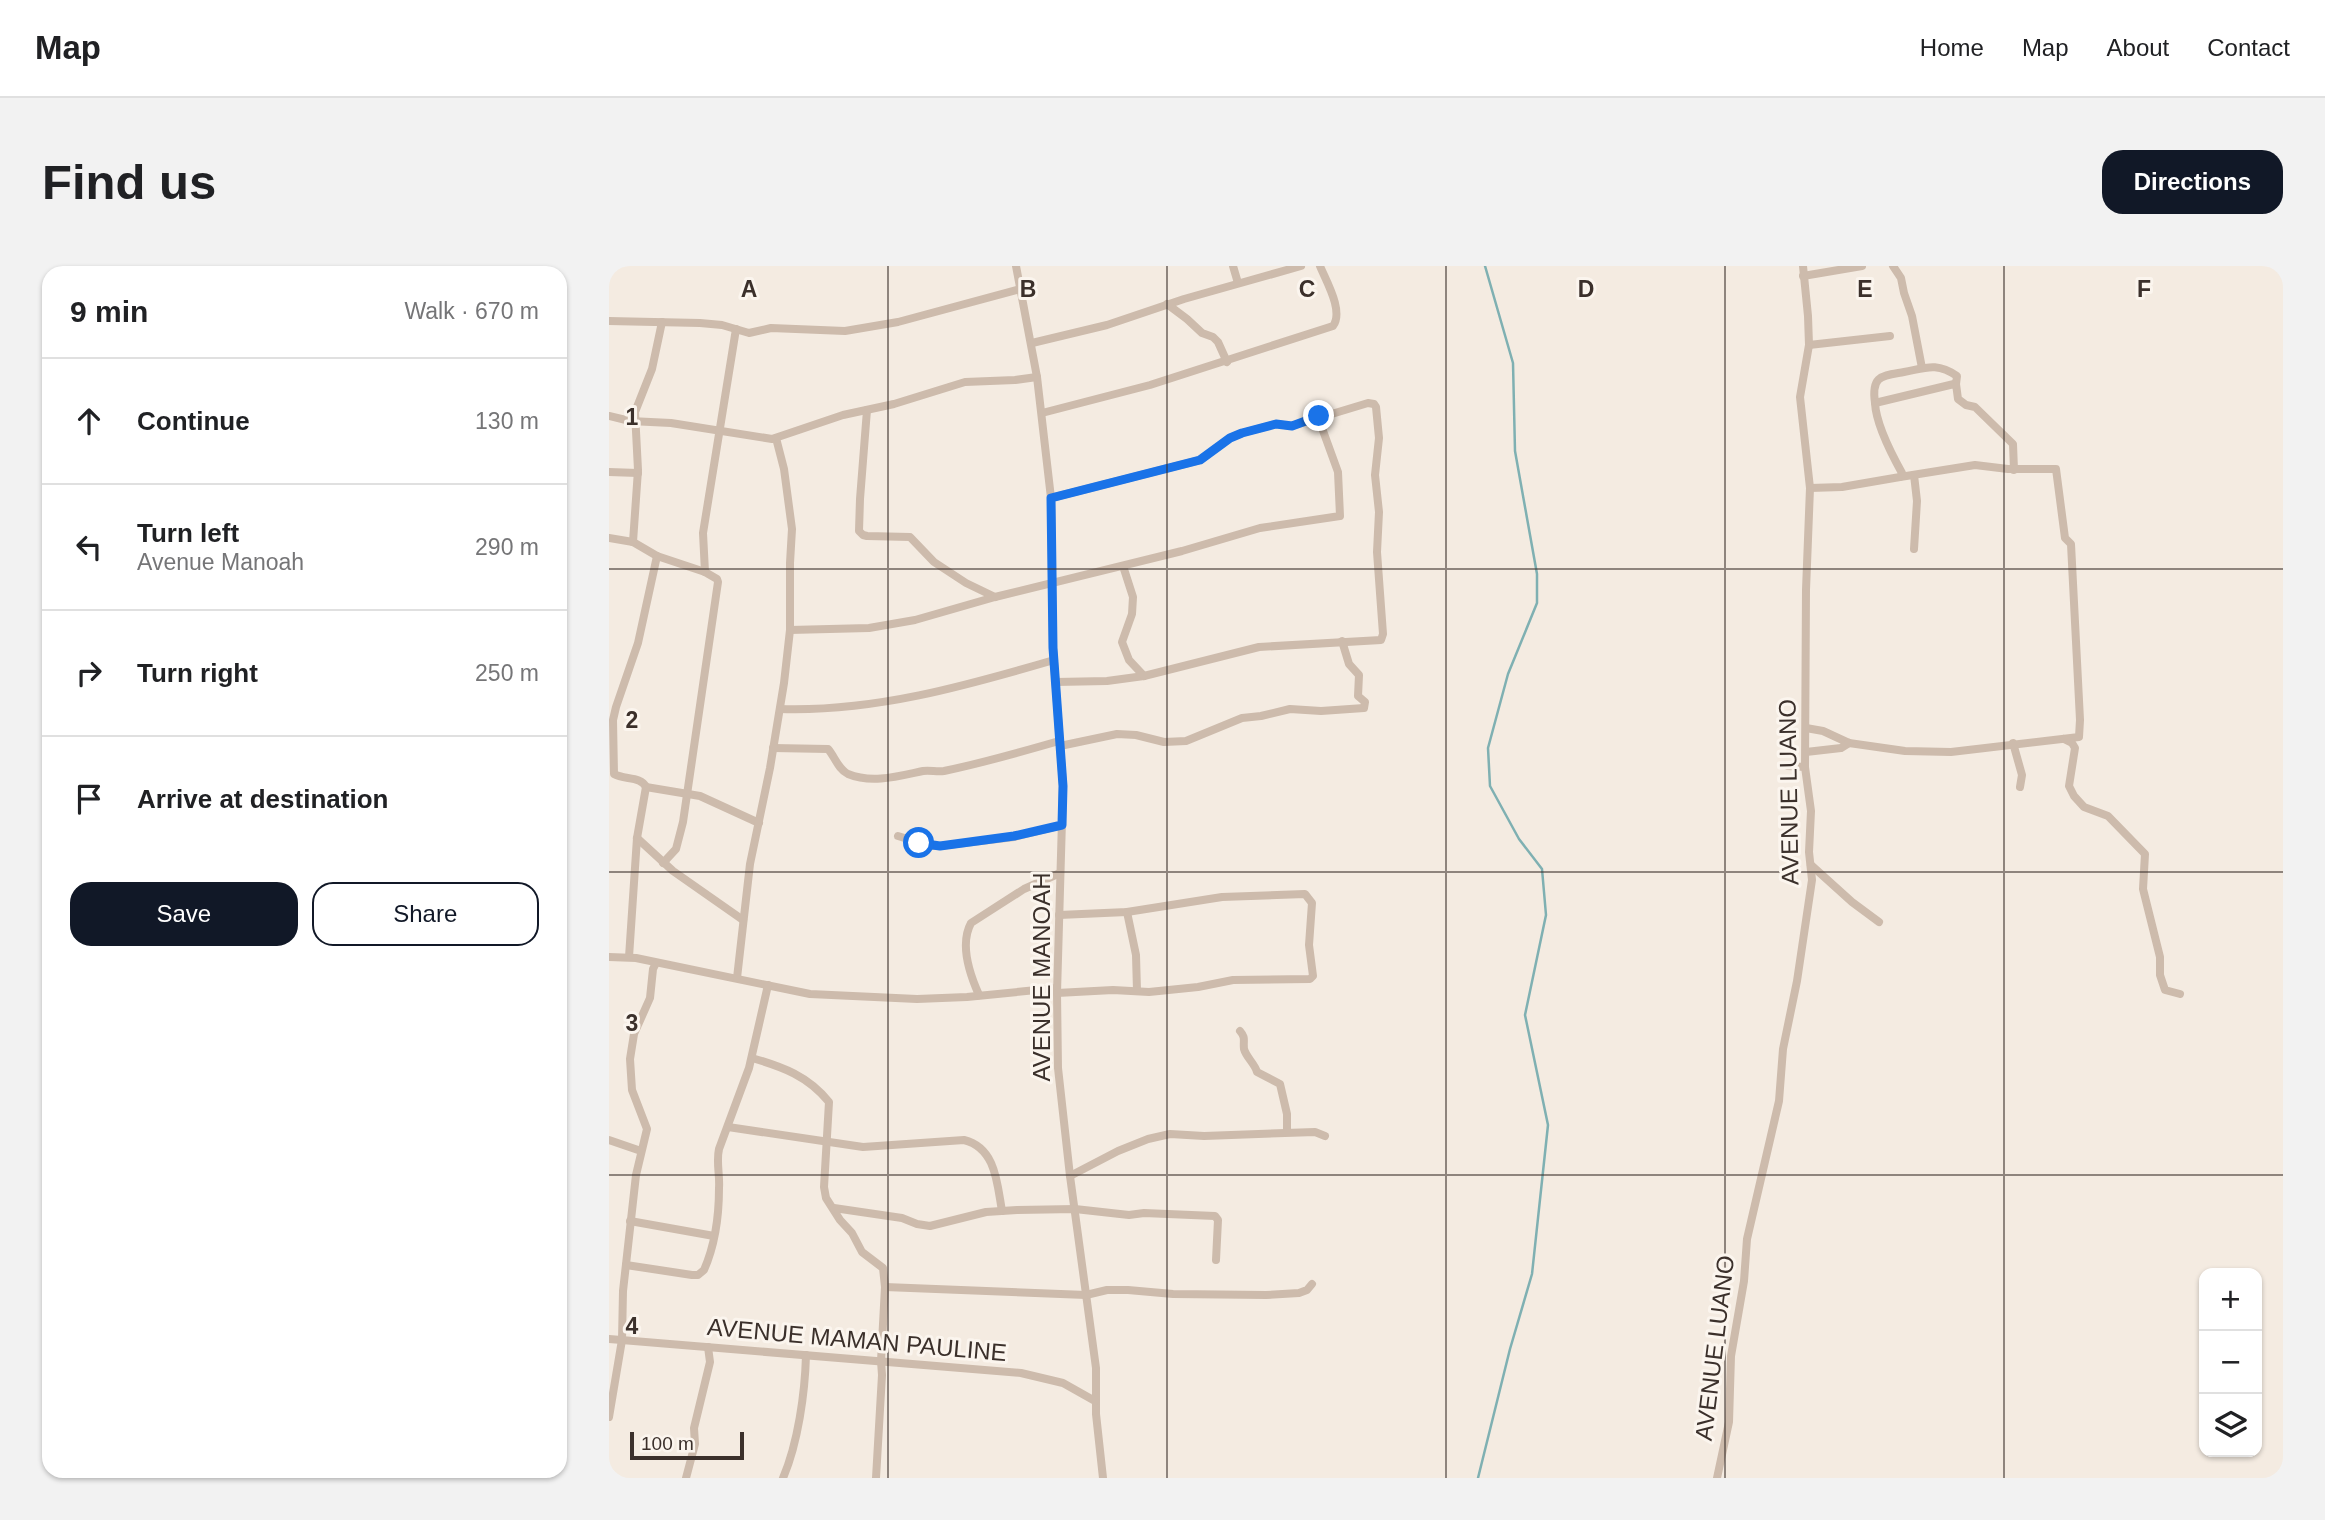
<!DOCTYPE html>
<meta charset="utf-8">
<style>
:root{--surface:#fff;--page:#f2f2f2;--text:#202124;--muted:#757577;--line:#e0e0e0;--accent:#111827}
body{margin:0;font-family:Arial,sans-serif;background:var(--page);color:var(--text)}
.controls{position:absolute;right:21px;bottom:21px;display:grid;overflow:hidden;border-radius:14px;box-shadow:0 2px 5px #0004}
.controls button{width:63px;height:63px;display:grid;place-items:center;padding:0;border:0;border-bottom:2px solid var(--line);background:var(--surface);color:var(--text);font:35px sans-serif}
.scale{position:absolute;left:21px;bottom:18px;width:114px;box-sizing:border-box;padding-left:7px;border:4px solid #3b302b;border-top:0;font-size:19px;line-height:24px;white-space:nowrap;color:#3b302b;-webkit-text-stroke:5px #fbf5ee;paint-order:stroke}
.stop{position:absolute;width:21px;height:21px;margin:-16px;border:5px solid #1a73e8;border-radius:50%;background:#fff}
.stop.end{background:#1a73e8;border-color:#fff;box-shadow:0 2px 7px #0008}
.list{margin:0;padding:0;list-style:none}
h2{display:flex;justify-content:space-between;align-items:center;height:91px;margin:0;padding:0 28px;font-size:30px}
h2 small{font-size:23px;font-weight:400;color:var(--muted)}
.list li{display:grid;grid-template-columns:46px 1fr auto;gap:21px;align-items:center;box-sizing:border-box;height:126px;padding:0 28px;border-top:2px solid var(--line)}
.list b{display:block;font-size:26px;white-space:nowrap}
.list p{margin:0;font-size:23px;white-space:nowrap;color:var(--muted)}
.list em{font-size:23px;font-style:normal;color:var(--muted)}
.actions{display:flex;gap:14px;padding:21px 28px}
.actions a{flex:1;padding:16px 0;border:2px solid var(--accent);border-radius:21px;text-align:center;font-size:24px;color:var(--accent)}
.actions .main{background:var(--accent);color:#fff}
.icon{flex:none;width:38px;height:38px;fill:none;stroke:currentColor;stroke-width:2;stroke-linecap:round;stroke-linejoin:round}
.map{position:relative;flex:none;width:1674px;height:1212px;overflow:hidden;border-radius:21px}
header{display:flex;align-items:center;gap:42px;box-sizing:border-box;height:98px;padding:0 35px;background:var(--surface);border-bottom:2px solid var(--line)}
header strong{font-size:33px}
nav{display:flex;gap:38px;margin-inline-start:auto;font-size:24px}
.intro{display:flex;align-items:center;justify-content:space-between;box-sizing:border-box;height:168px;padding:0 42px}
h1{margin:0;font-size:49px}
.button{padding:18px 32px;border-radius:21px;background:var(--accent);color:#fff;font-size:24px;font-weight:700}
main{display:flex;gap:42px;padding:0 42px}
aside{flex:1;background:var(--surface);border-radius:21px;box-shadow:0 2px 5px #0004}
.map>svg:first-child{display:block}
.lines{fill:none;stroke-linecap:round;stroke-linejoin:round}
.stream{stroke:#7fb0b2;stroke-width:2.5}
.minor{stroke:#cdbbac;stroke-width:8}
.route{stroke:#1a73e8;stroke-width:9}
.grid{fill:none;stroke:#3b302b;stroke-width:2;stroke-opacity:0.55}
.labels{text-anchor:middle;stroke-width:6;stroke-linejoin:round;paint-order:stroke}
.street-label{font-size:24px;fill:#3b302b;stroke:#fbf5ee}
.grid-label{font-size:23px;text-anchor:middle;font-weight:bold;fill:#3b302b;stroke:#fbf5ee;stroke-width:6;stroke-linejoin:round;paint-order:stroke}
</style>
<header>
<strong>Map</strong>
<nav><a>Home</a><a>Map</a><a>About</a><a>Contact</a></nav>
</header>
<div class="intro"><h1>Find us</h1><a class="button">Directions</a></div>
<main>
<aside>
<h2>9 min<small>Walk · 670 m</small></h2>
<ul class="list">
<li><svg class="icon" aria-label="ahead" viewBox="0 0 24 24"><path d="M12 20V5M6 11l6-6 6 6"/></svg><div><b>Continue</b></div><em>130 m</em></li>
<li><svg class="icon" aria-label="left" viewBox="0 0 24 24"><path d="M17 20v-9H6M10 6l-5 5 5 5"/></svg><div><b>Turn left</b><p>Avenue Manoah</p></div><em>290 m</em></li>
<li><svg class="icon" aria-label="right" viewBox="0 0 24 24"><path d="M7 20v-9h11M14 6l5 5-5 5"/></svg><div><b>Turn right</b></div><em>250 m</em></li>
<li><svg class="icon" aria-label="arrive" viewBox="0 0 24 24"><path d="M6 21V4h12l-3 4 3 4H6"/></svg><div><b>Arrive at destination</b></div></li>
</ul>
<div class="actions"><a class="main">Save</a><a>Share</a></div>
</aside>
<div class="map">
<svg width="1674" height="1212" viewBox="0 0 1674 1212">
<rect width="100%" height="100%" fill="#f4ebe1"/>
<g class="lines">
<polyline class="stream" points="869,1212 901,1083 923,1008 939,859 916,749 937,649 933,603 910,573 881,520 879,482 899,408 928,337 928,308 906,185 904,97 876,0"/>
<g class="minor">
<polyline points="407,0 428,111 442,232 444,382 454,520 448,727 449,802 461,910 487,1102 487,1148 494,1212"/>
<polyline points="624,0 629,17"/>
<polyline points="1284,0 1292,12 1295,27 1303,50 1313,102"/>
<polyline points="1194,10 1253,0"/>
<polyline points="558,38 578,53 593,67 604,71 609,76 618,96"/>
<polyline points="0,55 91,57 113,59 140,67 162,62 236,65 289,56 411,23"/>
<polyline points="423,77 498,59 575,33 692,0"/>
<polyline points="1200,79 1281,70"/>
<path d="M1266 137C1262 109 1273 110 1295 106 1317 102 1327 96 1348 110L1347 118"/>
<polyline points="258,144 251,233 250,265 254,269 258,270 301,271 325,296 357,317 386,331"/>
<path d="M433 147 541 119 724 60C735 45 717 15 711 0"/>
<polyline points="0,150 21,155 62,157 163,173 234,149 285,138 356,116 406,114 428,111"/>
<polyline points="0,206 29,207"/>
<polyline points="1305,209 1308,235 1305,283"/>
<path d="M1201 222 1233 221 1291 211 1293 207C1283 189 1267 157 1266 137L1345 118H1347L1349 133 1357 139 1366 141 1404 178 1405 204"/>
<polyline points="442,232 591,194 621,172 633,167 667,158 683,160 759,137 765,138 767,141 770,172 766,209 770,246 768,286 774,368 772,374 650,381 535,410 498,415 447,416"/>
<polyline points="0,272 24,276 48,290 96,306 108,313 109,316 74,556 67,583 54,597"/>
<polyline points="24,276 29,204 26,146 43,103 53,56"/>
<polyline points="514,300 524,331 523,348 513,376 520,394 535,410"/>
<polyline points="96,306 94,267 127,63"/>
<polyline points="181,364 260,362 306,354 386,331 573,285 651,262 731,250 729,206 709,151"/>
<path d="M171 443C265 446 356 420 445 394"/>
<polyline points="1197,462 1214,465 1240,477 1296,485 1342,486 1470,471 1471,454 1462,278 1456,272 1447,203 1399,203 1366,199 1291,211"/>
<polyline points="1455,473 1463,477 1466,482 1460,520 1465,530 1475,541 1499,550 1536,588 1534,623 1551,691 1551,709 1556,724 1571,728"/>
<polyline points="1404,477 1413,509 1411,521"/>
<polyline points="451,480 508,468 527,469 555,476 577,475 633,452 652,450 681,443 712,445 755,442 756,436 749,430 750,409 740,398 733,375"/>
<path d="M164 482 219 483C226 491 229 503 239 508 263 518 290 510 314 505 321 504 328 506 335 505 374 497 412 486 450 475"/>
<polyline points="1197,486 1232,482 1240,477"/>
<polyline points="1179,500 1196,501"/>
<polyline points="37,521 91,530 150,557"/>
<polyline points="289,570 321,580 331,580 405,571 453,559"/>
<polyline points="28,572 64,605 134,654"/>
<polyline points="1202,599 1243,636 1270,656"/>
<polyline points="518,646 527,689 528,725"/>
<polyline points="0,691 27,692 201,728 308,733 358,731 448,722"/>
<path d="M20 691 28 572 37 521C32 510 15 514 5 508L4 454 7 441 29 377 48 290"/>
<polyline points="128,712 141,598 161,502 175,417 181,364 181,297 183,263 175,203 167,172"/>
<polyline points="448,727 504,724 540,726 589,721 624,714 701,713 704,710 700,679 703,637 696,628 613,631 518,646 450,649"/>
<path d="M370 729C361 709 350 679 362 657L415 623 451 607"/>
<path d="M631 765C637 772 634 774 635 783 637 791 646 798 648 806L671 818 678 848V866"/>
<path d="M143 792C174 801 199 810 220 836L215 921 217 932 231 954 243 967 253 986 274 1002 276 1021 272 1095 273 1109 267 1212"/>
<path d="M119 861 254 881 355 874C387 882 388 917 393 945"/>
<polyline points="0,874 32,885"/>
<polyline points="461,910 509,885 539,873 561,868 595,870 706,866 716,870"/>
<polyline points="225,942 293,952 308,958 321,960 377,946 408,944 466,943 520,949 535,947 606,950 609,954 607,994"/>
<polyline points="21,955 105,970"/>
<path d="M17 999 83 1009H89L95 1004C106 979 110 949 110 922 111 909 107 896 110 883L140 802 159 719"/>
<polyline points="276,1021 477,1029 498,1024 519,1024 564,1028 657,1029 690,1027 698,1024 703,1018"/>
<polyline points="0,1073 412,1107 454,1117 486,1135"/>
<polyline points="0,1151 13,1074 14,1025 27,909 38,863 23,824 21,793 25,768 41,732 44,703 47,697"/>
<polyline points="77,1212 86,1178 85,1162 101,1096 99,1081"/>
<path d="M174 1212C189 1177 196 1127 197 1089"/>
<polyline points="1108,1212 1120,1156 1122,1090 1135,1015 1138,973 1170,835 1174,783 1188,715 1203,614 1200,586 1202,545 1196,501 1197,324 1201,222 1191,131 1200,79 1199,50 1194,0"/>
</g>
</g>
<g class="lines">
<polyline class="route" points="310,577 331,580 405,570 453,559 454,520 444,382 442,232 591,194 621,172 633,167 667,158 683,160 710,150"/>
</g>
<path class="grid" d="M279 0V1212M558 0V1212M837 0V1212M1116 0V1212M1395 0V1212M0 303H1674M0 606H1674M0 909H1674"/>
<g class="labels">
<g class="street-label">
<text transform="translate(1180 526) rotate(-91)" y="8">AVENUE LUANO</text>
<text transform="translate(433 711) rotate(-90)" y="8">AVENUE MANOAH</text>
<text transform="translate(248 1074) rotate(5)" y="8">AVENUE MAMAN PAULINE</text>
<text transform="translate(1106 1082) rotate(-83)" y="8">AVENUE LUANO</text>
</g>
</g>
<g class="grid-label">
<text x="140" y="31">A</text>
<text x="419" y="31">B</text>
<text x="698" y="31">C</text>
<text x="977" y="31">D</text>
<text x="1256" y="31">E</text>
<text x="1535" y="31">F</text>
<text x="23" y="159">1</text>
<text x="23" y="462">2</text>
<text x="23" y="765">3</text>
<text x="23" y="1068">4</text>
</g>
</svg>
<div class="controls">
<button>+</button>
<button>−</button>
<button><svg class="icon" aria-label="layers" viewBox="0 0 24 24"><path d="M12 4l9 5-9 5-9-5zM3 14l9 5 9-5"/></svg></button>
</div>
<div class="scale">100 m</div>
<div class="stop" style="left:310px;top:577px"></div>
<div class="stop end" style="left:710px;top:150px"></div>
</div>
</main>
